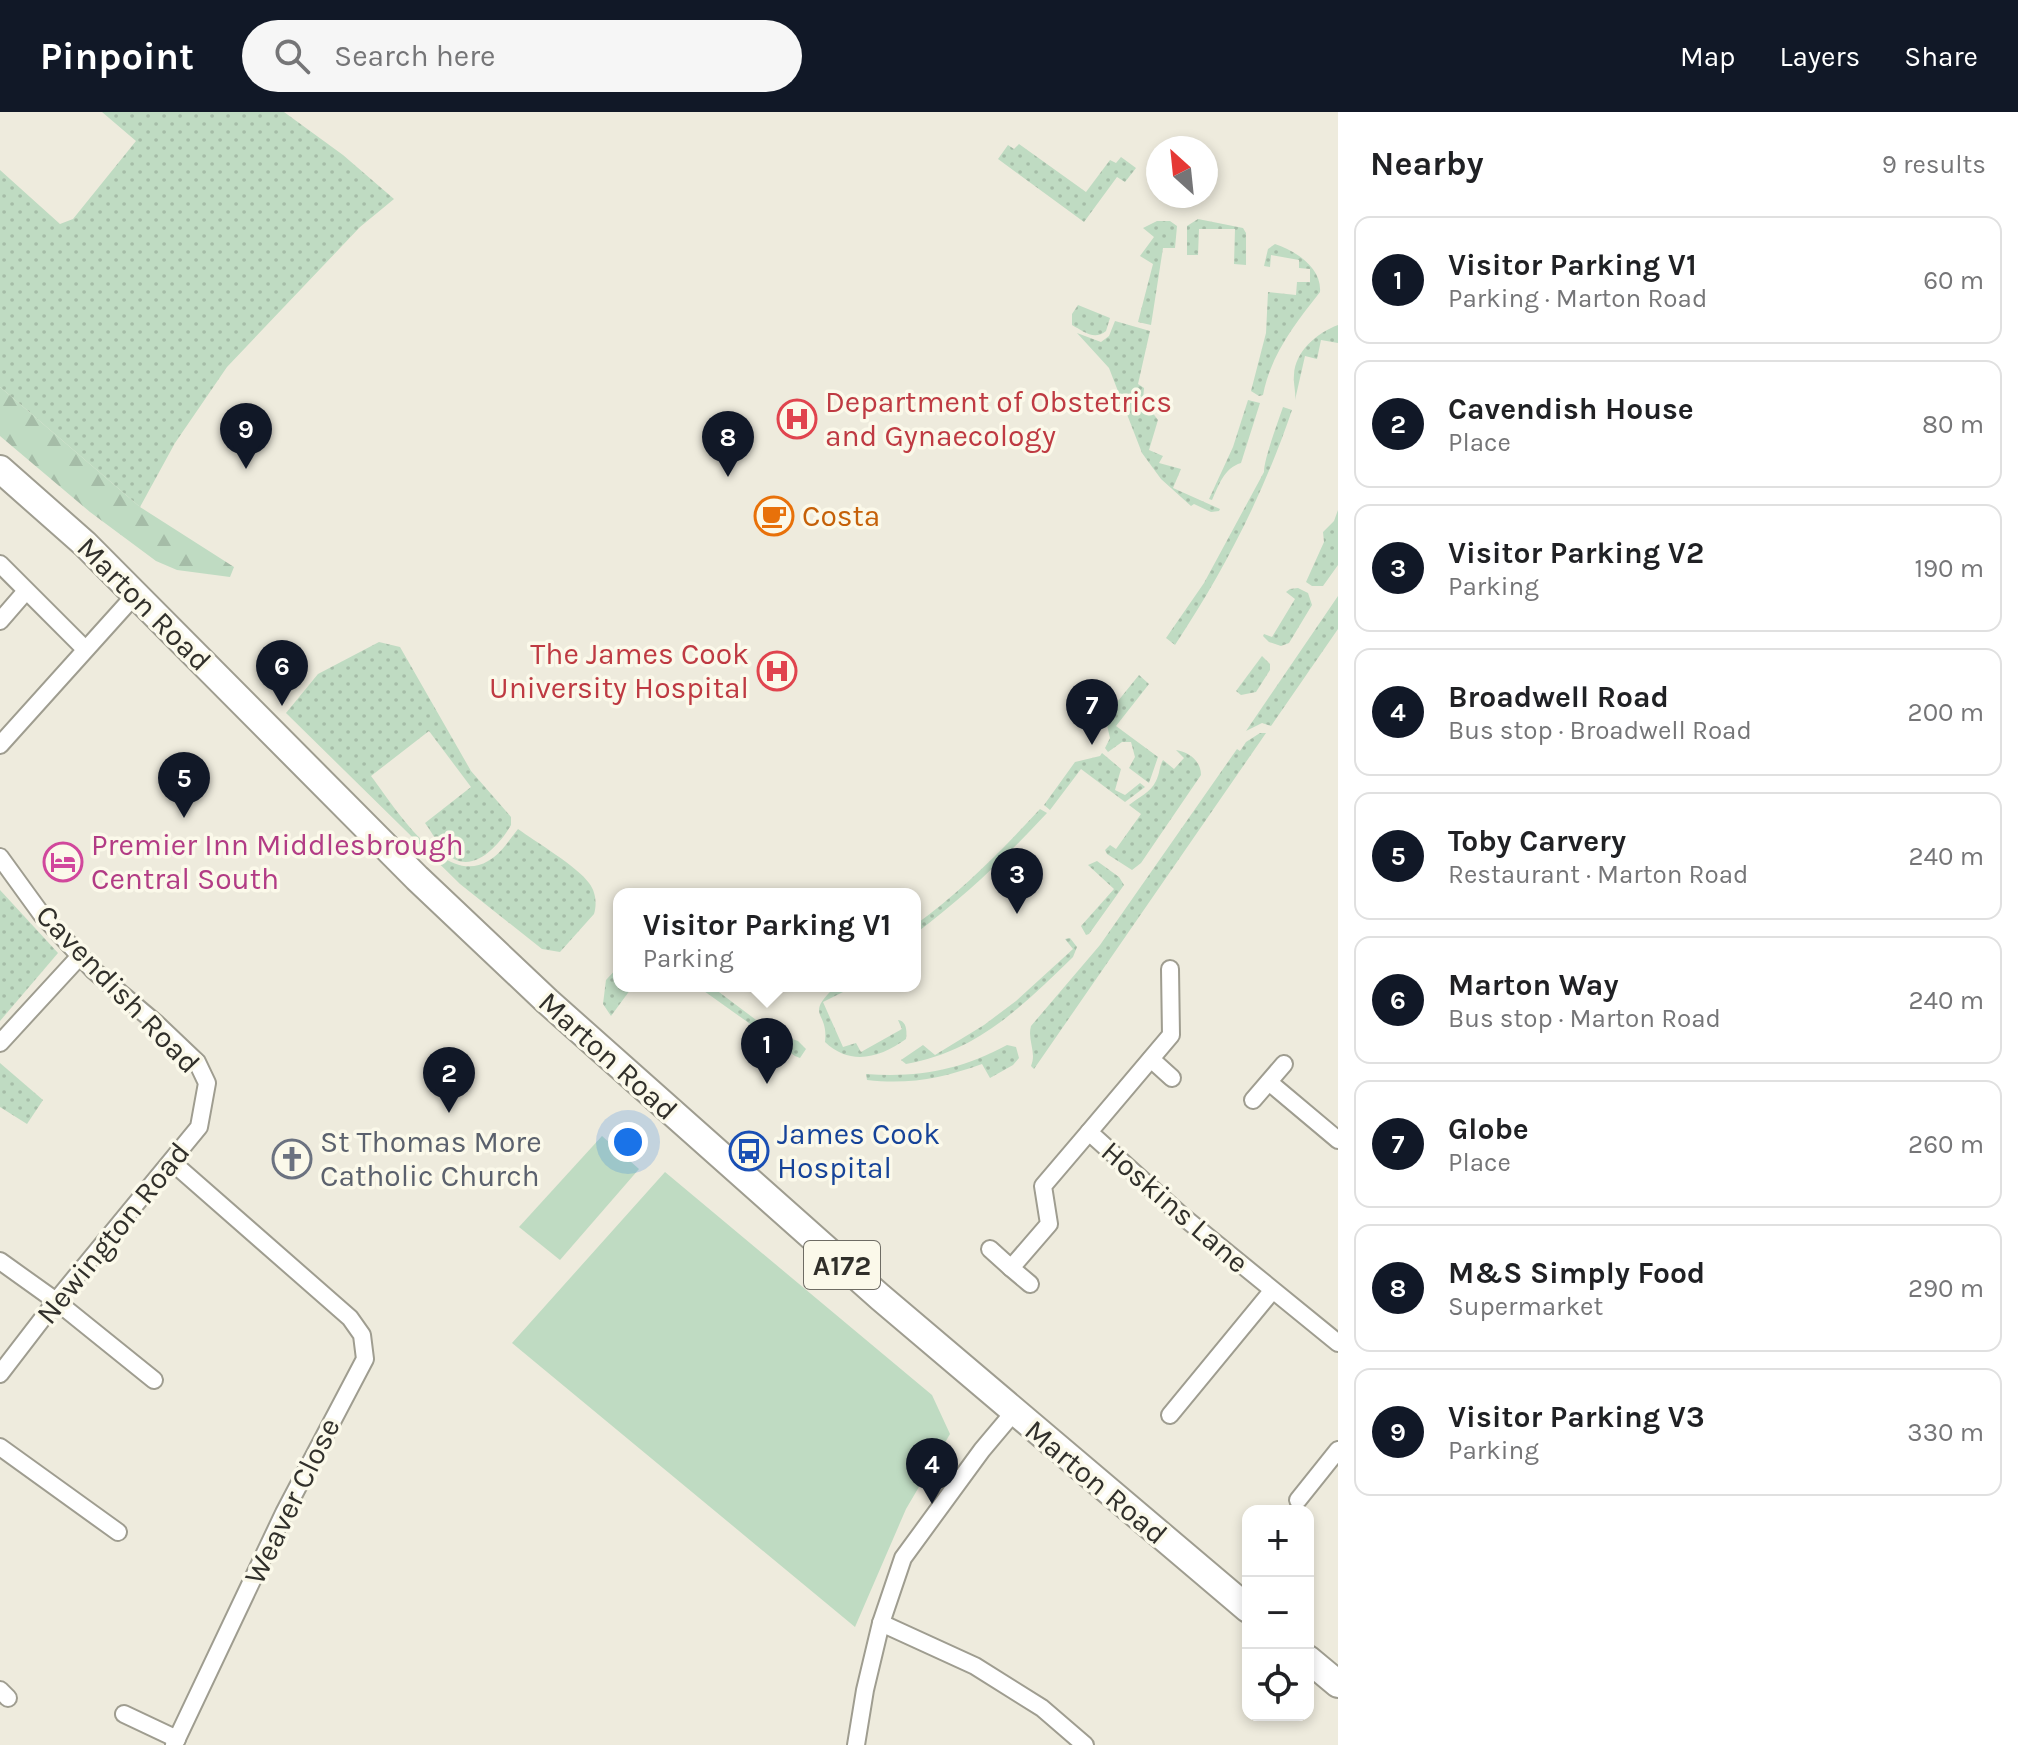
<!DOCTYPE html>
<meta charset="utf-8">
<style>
:root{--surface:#fff;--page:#f6f6f6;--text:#202124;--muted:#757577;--line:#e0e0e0;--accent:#111827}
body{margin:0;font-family:Karla,sans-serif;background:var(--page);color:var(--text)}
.controls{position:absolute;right:24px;bottom:24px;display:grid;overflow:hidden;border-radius:16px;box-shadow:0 4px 12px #0003}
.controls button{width:72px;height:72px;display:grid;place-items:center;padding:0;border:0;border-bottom:2px solid var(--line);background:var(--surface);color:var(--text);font:40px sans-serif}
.compass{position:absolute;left:1146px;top:24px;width:72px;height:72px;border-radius:50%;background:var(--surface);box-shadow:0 4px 12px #0003;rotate:333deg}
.you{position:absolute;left:628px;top:1030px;width:28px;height:28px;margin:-20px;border:6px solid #fff;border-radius:50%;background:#1a73e8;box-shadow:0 0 0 12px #1a73e833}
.badge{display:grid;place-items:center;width:52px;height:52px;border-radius:50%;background:var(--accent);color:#fff;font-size:26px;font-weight:700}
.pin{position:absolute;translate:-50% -66px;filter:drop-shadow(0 2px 4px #0008)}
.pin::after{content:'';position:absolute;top:42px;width:28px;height:24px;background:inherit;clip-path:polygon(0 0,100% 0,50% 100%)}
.popup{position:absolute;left:613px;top:776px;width:308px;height:104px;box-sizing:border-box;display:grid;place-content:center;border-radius:16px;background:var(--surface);filter:drop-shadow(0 2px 6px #0005);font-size:26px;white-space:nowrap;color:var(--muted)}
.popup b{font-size:30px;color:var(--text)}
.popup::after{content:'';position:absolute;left:50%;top:100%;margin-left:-16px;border:16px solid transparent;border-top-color:var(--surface)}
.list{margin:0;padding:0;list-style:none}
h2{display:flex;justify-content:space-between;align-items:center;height:104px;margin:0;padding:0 32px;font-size:34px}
h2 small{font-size:26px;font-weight:400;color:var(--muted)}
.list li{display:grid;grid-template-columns:52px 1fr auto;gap:24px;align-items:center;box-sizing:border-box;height:128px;margin:0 16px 16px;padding:0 16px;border:2px solid var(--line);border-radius:16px}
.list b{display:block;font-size:30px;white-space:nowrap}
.list p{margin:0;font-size:26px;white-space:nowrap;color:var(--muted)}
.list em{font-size:26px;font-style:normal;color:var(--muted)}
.icon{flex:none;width:44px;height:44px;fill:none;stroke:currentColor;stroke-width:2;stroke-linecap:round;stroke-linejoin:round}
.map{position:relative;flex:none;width:1338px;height:1633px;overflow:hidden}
header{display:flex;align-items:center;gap:48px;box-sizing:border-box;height:112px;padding:0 40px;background:var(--accent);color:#fff}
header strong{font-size:38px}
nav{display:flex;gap:44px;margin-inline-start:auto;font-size:28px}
.search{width:560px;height:72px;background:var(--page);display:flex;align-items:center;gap:20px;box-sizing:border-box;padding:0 28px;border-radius:44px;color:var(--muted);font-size:30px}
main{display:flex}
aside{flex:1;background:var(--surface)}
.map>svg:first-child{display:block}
.grass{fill:url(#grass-dots)}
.forest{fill:url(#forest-firs)}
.park{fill:#bfdbc2}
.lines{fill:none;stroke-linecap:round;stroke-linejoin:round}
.street-casing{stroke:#9f9d90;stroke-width:20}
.primary-casing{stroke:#9f9d90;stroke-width:30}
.street{stroke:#fff;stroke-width:16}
.primary{stroke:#fff;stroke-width:26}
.labels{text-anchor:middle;stroke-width:7;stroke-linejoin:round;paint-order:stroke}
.shield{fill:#fbf9ea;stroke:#6e6c64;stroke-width:2}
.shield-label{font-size:28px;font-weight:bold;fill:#31302b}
.health-label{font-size:30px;fill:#be3a42;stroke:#fbf9ea;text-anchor:start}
.food-label{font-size:30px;fill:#c56008;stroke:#fbf9ea;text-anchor:start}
.street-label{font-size:30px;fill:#31302b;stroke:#fbf9ea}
.hotel-label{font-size:30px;fill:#b23c85;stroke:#fbf9ea;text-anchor:start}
.transit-label{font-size:30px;fill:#164399;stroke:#fbf9ea;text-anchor:start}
.worship-label{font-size:30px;fill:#5b616d;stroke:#fbf9ea;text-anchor:start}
</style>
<header>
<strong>Pinpoint</strong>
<div class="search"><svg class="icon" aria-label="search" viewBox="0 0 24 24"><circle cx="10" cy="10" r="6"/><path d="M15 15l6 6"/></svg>Search here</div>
<nav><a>Map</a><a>Layers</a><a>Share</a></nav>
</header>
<main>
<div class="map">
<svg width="1338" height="1633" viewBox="0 0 1338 1633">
<defs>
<pattern id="grass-dots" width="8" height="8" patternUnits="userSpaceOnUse" patternTransform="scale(2)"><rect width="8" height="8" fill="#bfdbc2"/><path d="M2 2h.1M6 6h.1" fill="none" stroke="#a5bca7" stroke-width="1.8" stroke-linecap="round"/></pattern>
<pattern id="forest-firs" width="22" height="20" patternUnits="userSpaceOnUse" patternTransform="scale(2)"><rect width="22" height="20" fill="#bfdbc2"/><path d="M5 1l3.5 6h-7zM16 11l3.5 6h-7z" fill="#a5bca7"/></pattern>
</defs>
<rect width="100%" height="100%" fill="#eeebdd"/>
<g class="grass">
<polygon points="102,0 284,0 343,43 394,87 360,115 227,255 175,331 140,395 0,275 0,58 60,112 73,107 136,29"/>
<polygon points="1019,32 1086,80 1110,48 1116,51 1121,45 1136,56 1125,70 1117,65 1084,110 998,47 1008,33 1014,37"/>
<polygon points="1198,107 1243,116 1246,121 1246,153 1234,152 1235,117 1199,117 1198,143 1187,143 1187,114"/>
<polygon points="1157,109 1170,109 1177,114 1175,136 1163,136 1151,213 1138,210 1153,152 1140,144 1154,125 1143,116"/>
<path d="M1275 132C1296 139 1322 156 1320 180 1295 212 1271 242 1263 283L1259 284 1251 279 1266 221 1268 180 1296 183 1297 170H1310V157L1299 156V148L1271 143 1270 155 1264 154 1268 137Z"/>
<path d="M1078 193 1110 206 1106 219C1094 229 1083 219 1072 213V202Z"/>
<polygon points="1115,209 1150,219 1138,272 1144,276 1143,288 1158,308 1149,338 1163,344 1159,351 1181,357 1173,376 1220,397 1219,399 1211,400 1194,392 1191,394 1161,367 1142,341 1109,256 1077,221 1101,230 1109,224"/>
<path d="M1338 213V231L1321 228 1317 247 1305 244 1295 288C1296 280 1293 270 1294 263 1295 239 1317 221 1338 213Z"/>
<path d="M1248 288 1260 291 1241 351C1224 356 1219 373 1212 388L1209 387 1233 335Z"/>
<path d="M1283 295 1292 298C1264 381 1224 459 1175 533L1166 526 1204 471 1264 360C1264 347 1278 310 1283 295Z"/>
<polygon points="1338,398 1338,453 1323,474 1312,474 1306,470 1324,430 1323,420 1334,409"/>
<polygon points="1298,476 1308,481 1312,493 1289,531 1281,534 1269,530 1263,524 1264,522 1272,525 1295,487 1286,480 1290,477"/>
<polygon points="1338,484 1338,517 1271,614 1262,611 1246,619"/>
<path d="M379 530 400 535 471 659 511 705V713C500 732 473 764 448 743 439 735 432 720 425 711L471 675 429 619 371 664C394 694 444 776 488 749 501 742 509 728 518 717 536 730 578 755 589 771 596 780 597 792 594 802L560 840 542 837 460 772 286 601 318 562Z"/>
<polygon points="1262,544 1270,552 1270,558 1256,580 1241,583 1236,579"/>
<polygon points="1139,563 1149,572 1116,614 1158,645 1149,671 1129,656 1135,645 1131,630 1122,630 1108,640 1105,636 1110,626 1105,605"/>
<path d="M1260 621H1266L1034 957 1031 954C1037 940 1027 928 1031 914L1100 833 1237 637 1240 639 1246 630Z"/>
<path d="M1176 638C1189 640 1201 649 1201 663L1141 751 1132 758 1107 742 1105 738 1110 733 1116 737 1141 702 1129 693C1139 685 1150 681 1156 669 1160 661 1159 655 1163 648L1174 657 1184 646Z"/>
<polygon points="1102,641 1121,657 1115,678 1125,683 1140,671 1145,675 1125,690 1081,657 1050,698 1044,693 1075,650 1100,644"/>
<path d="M1040 697 1047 701C1004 747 965 784 915 822V813C961 780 1002 738 1040 697Z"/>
<polygon points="1097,749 1119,765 1124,773 1089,822 1086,823 1081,814 1114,777 1088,753"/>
<polygon points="0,778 58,841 0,909"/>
<path d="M1070 826 1077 835 1073 845C1022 894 979 939 906 952L901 948 923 933 935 943 984 913 1016 889 1073 837 1065 827Z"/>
<polygon points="619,854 619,874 633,874 611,904 603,892 606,868"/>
<polygon points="697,874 711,874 772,920 798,929 806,937 800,946 795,944"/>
<path d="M836 874H855L823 890 843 935 856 931 861 940 902 917 898 908C907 909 907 920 906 927 880 946 850 954 825 930 829 898 803 905 836 874Z"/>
<path d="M1007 933 1016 935 1019 946 1013 953 990 966 982 952C943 966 909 973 867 968L866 962C918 966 961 958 1007 933Z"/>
<polygon points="0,951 43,988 27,1012 0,995"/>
</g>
<polygon class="forest" points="0,275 140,395 234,455 230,465 177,458 156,449 90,400 0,324"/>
<g class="park">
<polygon points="602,1024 639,1057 560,1148 519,1115"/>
<polygon points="665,1060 932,1283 950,1322 906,1397 855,1515 512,1231"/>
</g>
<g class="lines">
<g class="street-casing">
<g id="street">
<polyline points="0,452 85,537"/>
<polyline points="0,509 26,479"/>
<polyline points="0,633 135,483"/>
<polyline points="0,745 42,803 93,858 157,912 197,950 207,971 199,1015 56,1189 0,1262"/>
<polyline points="1170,857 1171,923 1089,1020 1181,1103 1338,1231"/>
<polyline points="0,931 80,844"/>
<polyline points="1151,947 1172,966"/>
<polyline points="1269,970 1338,1028"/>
<polyline points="1253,988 1284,952"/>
<polyline points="172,1050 350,1206 362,1223 365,1247 284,1401 174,1633"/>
<polyline points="990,1137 1011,1156 1049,1112 1043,1074 1089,1020"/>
<polyline points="0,1149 56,1189 154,1268"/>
<polyline points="1011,1156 1030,1172"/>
<polyline points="1170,1303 1272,1179"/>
<polyline points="0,1335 118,1420"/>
<polyline points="1298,1388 1338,1338"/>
<polyline points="881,1511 975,1554 1042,1596 1085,1633"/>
<polyline points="0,1578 8,1586"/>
<polyline points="124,1602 177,1627"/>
<polyline points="856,1633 865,1578 881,1511 903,1446 982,1338 1014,1300"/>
</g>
</g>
<g class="primary-casing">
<g id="primary">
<polyline points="0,357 85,432 417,766 547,889 880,1185 1248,1497"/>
<polyline points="1308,1547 1338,1572"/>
</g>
</g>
<use href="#street" class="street"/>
<use href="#primary" class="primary"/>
</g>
<defs>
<g id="hospital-ring" transform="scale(2)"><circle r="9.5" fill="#fbf9ea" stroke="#e0444e" stroke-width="1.5"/><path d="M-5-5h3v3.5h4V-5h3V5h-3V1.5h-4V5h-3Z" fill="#e0444e"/></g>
<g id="cafe-ring" transform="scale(2)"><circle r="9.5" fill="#fbf9ea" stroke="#e8710a" stroke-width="1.5"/><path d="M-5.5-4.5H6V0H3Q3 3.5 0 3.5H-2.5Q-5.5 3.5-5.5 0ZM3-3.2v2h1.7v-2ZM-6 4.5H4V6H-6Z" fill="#e8710a"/></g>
<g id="hotel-ring" transform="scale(2)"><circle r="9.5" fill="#fbf9ea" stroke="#d1479c" stroke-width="1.5"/><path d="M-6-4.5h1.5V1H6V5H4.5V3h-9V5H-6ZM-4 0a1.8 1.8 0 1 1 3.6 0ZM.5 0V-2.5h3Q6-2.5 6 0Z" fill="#d1479c"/></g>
<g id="bus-ring" transform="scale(2)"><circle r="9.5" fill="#fbf9ea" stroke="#1a4fb4" stroke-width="1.5"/><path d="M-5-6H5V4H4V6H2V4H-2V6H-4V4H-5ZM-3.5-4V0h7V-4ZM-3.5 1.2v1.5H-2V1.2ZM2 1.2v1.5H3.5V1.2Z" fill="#1a4fb4"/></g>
<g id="church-ring" transform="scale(2)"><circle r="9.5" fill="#fbf9ea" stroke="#6b7280" stroke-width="1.5"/><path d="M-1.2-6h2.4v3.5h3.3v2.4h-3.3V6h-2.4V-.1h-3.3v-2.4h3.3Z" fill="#6b7280"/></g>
</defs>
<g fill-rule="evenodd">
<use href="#hospital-ring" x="797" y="307"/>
<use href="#cafe-ring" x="774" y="404"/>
<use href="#hospital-ring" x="777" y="559"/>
<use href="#hotel-ring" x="63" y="750"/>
<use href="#bus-ring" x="749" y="1039"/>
<use href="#church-ring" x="292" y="1047"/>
</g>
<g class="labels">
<rect class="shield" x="804" y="1129" width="76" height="48" rx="6"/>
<g class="shield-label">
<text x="842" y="1163">A172</text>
</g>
<g class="health-label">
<text x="825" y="300">Department of Obstetrics<tspan x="825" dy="34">and Gynaecology</tspan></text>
<text x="749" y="552" text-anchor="end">The James Cook<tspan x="749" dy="34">University Hospital</tspan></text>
</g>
<g class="food-label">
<text x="802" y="414">Costa</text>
</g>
<g class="street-label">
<text transform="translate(144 492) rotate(45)" y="10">Marton Road</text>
<text transform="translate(118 877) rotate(46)" y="10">Cavendish Road</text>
<text transform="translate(608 944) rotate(42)" y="10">Marton Road</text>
<text transform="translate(1175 1095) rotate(41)" y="10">Hoskins Lane</text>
<text transform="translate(113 1121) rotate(-51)" y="10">Newington Road</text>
<text transform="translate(1096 1370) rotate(40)" y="10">Marton Road</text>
<text transform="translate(292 1389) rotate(-64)" y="10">Weaver Close</text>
</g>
<g class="hotel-label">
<text x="91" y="743">Premier Inn Middlesbrough<tspan x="91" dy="34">Central South</tspan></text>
</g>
<g class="transit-label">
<text x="777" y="1032">James Cook<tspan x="777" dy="34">Hospital</tspan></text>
</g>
<g class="worship-label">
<text x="320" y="1040">St Thomas More<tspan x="320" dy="34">Catholic Church</tspan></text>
</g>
</g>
</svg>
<div class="controls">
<button>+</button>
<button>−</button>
<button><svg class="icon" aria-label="locate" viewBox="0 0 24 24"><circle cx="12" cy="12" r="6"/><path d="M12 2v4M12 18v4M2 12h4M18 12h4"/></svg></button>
</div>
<svg class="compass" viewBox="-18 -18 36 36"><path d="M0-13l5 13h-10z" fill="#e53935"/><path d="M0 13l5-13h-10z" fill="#757577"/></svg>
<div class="you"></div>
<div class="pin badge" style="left:767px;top:972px">1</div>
<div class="popup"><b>Visitor Parking V1</b>Parking</div>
<div class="pin badge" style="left:449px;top:1001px">2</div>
<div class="pin badge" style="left:1017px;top:802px">3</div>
<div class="pin badge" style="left:932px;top:1392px">4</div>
<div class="pin badge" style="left:184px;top:706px">5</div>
<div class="pin badge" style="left:282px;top:594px">6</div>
<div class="pin badge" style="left:1092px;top:633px">7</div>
<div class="pin badge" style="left:728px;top:365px">8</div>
<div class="pin badge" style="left:246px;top:357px">9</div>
</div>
<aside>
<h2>Nearby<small>9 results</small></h2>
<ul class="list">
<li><span class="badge">1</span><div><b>Visitor Parking V1</b><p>Parking · Marton Road</p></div><em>60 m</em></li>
<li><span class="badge">2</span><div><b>Cavendish House</b><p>Place</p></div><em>80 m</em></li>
<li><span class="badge">3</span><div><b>Visitor Parking V2</b><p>Parking</p></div><em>190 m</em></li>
<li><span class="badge">4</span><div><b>Broadwell Road</b><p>Bus stop · Broadwell Road</p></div><em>200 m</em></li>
<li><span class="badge">5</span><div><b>Toby Carvery</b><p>Restaurant · Marton Road</p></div><em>240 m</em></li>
<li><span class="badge">6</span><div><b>Marton Way</b><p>Bus stop · Marton Road</p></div><em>240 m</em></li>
<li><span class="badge">7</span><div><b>Globe</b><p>Place</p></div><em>260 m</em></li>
<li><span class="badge">8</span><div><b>M&amp;S Simply Food</b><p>Supermarket</p></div><em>290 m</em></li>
<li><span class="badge">9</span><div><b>Visitor Parking V3</b><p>Parking</p></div><em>330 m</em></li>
</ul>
</aside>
</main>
